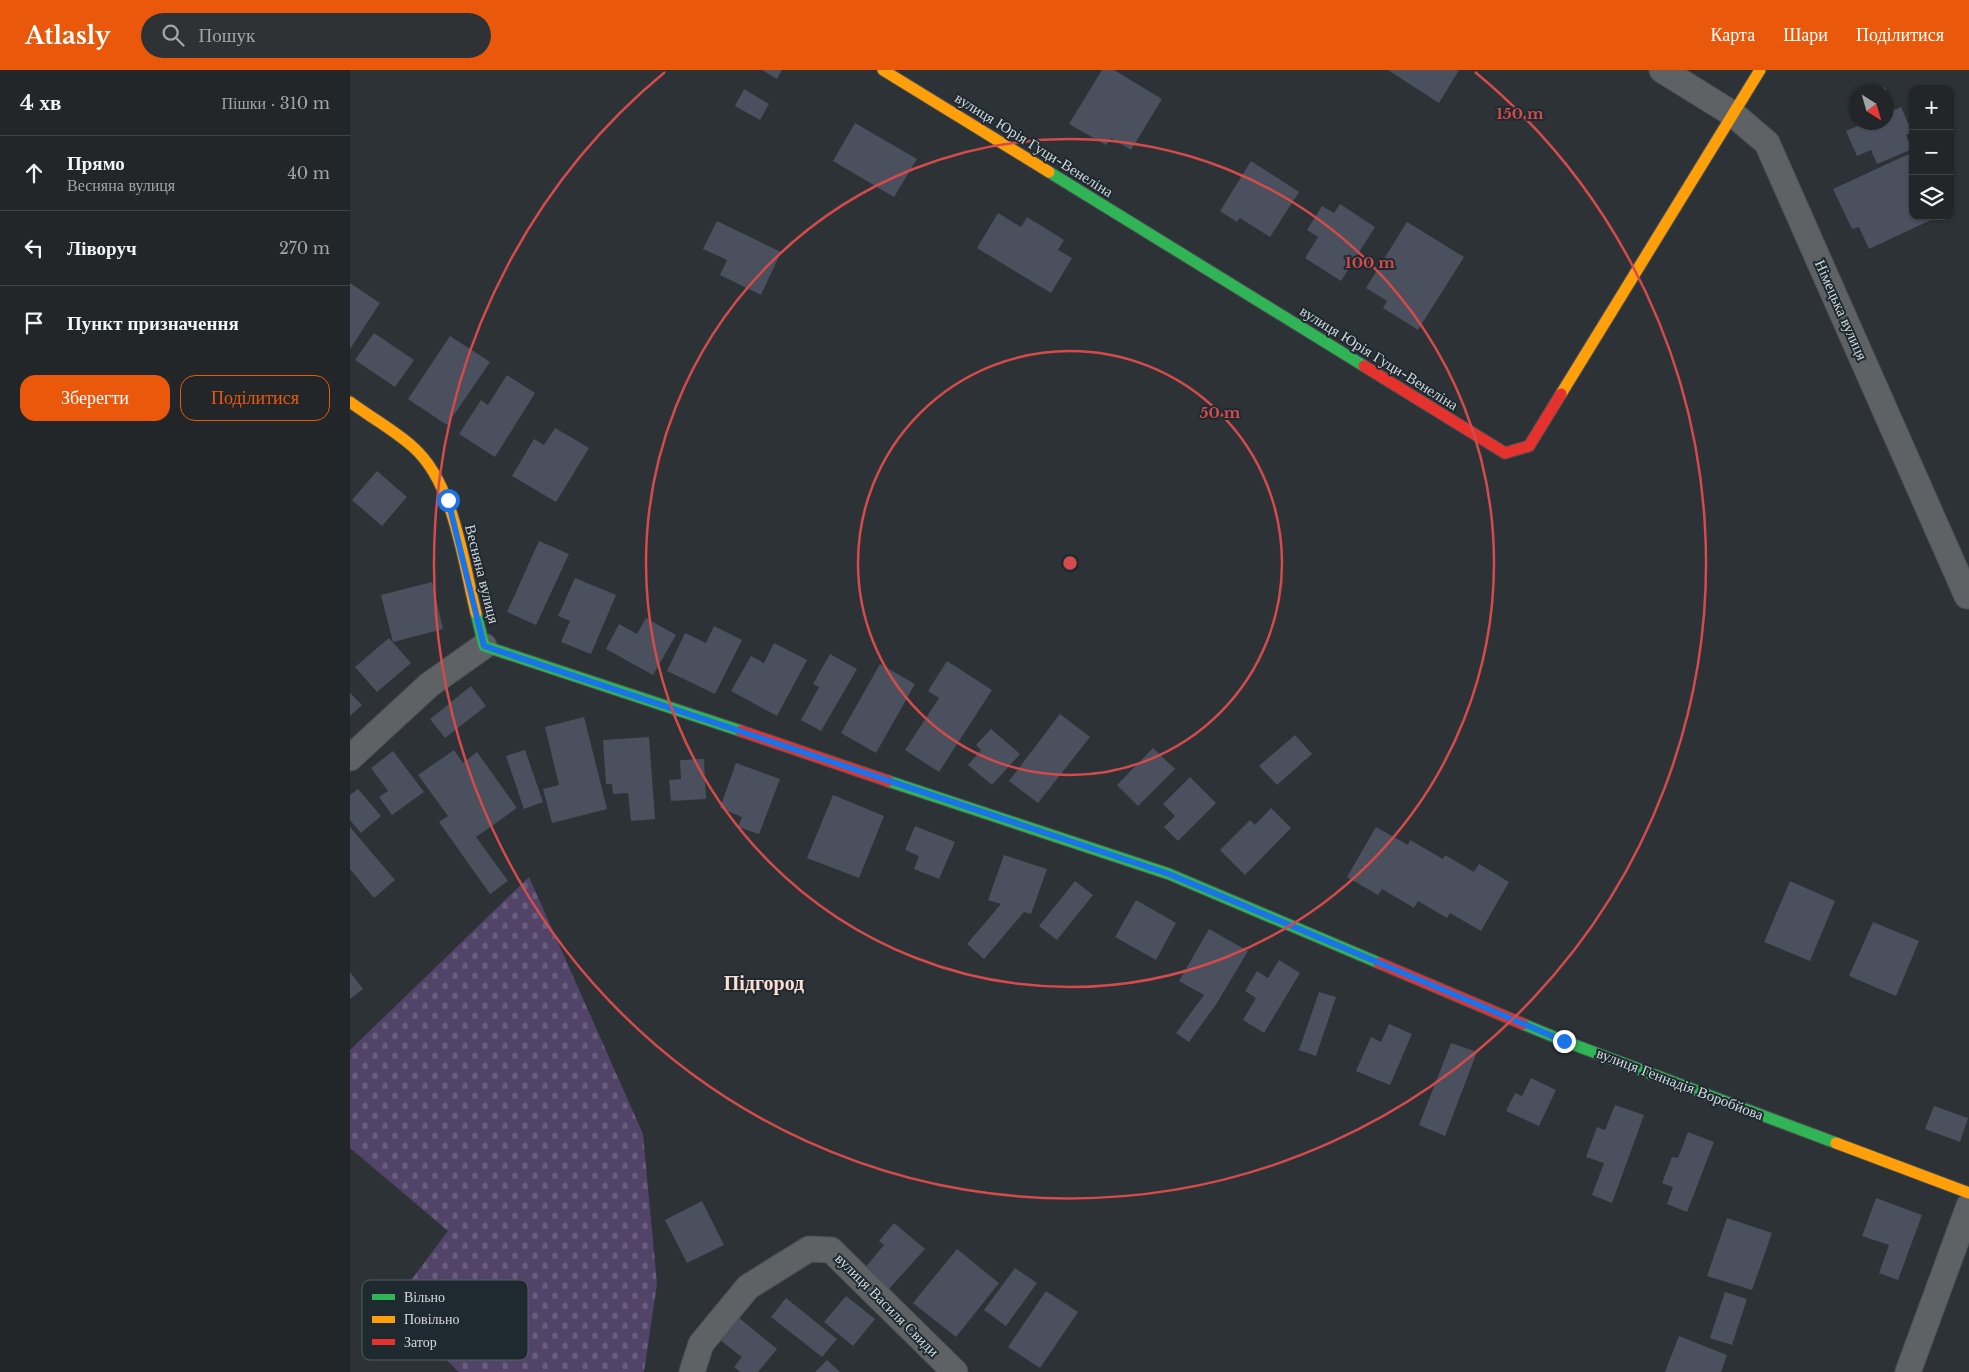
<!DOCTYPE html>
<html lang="uk">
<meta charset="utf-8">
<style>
:root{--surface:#222628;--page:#2e3234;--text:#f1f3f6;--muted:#a2a5a8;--line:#3f4345;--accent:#ea580c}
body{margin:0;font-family:"Libre Baskerville",serif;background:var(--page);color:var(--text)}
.controls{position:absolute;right:15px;top:15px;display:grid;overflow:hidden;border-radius:10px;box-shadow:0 1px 4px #0004}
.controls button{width:45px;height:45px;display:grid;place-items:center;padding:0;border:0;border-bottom:1px solid var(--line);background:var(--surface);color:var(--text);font:25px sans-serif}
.compass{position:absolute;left:1499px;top:15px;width:45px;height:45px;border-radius:50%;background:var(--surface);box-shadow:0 1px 4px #0004;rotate:143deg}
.stop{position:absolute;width:15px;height:15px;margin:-11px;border:4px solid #1a73e8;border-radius:50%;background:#fff}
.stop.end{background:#1a73e8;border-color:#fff;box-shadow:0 1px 5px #0008}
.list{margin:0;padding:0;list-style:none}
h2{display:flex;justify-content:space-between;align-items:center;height:65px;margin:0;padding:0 20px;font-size:21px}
h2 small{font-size:16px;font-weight:400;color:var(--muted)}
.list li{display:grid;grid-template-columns:32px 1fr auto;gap:15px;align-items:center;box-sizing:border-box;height:75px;padding:0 20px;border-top:1px solid var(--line)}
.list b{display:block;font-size:19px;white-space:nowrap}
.list p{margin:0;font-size:16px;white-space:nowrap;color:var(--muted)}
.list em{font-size:16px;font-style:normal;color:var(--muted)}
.actions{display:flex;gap:10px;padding:15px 20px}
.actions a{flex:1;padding:11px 0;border:1px solid var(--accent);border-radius:15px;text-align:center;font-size:18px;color:var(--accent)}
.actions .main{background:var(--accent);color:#fff}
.icon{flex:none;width:28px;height:28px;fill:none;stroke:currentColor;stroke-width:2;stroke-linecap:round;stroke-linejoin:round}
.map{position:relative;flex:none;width:1619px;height:1302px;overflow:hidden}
header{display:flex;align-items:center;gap:30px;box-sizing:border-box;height:70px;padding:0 25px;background:var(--accent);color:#fff}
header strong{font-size:24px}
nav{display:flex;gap:28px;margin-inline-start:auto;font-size:18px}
.search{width:350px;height:45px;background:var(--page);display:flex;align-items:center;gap:12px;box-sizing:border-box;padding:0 18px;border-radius:28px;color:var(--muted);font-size:19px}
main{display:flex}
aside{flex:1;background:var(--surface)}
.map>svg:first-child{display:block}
.cemetery{fill:url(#cemetery-stones)}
.building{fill:#4a505d}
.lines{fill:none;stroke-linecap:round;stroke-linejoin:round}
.street-casing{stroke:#4b5053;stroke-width:27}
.fast-casing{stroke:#4b5053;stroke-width:13}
.slow-casing{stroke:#4b5053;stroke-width:13}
.jam-casing{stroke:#4b5053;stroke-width:13}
.street{stroke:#5e6264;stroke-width:25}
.fast{stroke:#30b455;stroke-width:11}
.slow{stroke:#ff9f0a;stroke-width:11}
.jam{stroke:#e5322d;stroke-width:11}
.route{stroke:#1a73e8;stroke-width:6}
.ring{fill:none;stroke:#d54b4c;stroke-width:2.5}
.labels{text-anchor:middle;stroke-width:4;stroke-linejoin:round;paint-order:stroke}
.street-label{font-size:15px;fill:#d2d9dd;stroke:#1f2930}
.district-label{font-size:20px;font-weight:bold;fill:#fddcd1;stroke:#1f2930}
.key{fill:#1f2930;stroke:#555e64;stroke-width:1}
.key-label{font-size:14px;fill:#d2d9dd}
.centre{fill:#d54b4c;stroke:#1f2930;stroke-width:2.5}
.ring-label{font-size:15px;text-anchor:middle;font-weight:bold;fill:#d54b4c;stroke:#1f2930;stroke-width:4;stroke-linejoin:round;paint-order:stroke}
</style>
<header>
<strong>Atlasly</strong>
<div class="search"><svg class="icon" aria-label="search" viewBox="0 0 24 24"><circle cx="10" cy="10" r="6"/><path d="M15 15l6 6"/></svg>Пошук</div>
<nav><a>Карта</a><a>Шари</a><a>Поділитися</a></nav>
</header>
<main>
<aside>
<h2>4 хв<small>Пішки · 310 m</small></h2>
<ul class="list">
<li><svg class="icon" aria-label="ahead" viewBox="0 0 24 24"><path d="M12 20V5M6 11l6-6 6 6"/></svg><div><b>Прямо</b><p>Весняна вулиця</p></div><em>40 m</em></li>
<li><svg class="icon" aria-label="left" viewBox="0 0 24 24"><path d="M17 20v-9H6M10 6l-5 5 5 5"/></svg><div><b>Ліворуч</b></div><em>270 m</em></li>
<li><svg class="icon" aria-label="arrive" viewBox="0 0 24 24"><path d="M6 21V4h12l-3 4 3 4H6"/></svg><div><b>Пункт призначення</b></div></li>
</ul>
<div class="actions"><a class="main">Зберегти</a><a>Поділитися</a></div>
</aside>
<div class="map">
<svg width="1619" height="1302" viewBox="0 0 1619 1302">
<defs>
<pattern id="cemetery-stones" width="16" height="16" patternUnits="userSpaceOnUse" patternTransform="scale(1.25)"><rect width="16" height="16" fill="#514468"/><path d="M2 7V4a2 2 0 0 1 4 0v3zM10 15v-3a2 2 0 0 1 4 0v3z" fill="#695e7d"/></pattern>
</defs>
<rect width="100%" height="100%" fill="#2d3236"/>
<polygon class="cemetery" points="179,807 293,1064 307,1214 294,1302 109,1302 41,1237 98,1161 0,1078 0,980"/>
<g class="building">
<polygon points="412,0 432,0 427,9"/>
<polygon points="752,0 764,0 812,29 781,80 761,68 756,75 719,54"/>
<polygon points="1038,0 1109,0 1089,33"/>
<polygon points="1535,17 1545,40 1551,37 1562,62 1556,65 1562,79 1527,94 1521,80 1507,86 1496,61 1510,55 1509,52 1536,52 1536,22 1524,22"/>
<polygon points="394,19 419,34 410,50 385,36"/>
<polygon points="505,53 567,89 544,127 483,91"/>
<polygon points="1561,83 1563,87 1563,146 1582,146 1583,149 1519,179 1509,157 1502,159 1483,119"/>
<polygon points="901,91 949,122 920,167 890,148 887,152 870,141"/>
<polygon points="990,134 1025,157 991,211 955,188 968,167 957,160 972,136 984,143"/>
<polygon points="648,143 671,157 677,147 714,170 708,180 722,188 701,223 627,178"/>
<polygon points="367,151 431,182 411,225 370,205 377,190 353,179"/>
<polygon points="1057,152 1114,187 1068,260 1033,238 1037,231 1016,218"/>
<polygon points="0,213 30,233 0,279"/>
<polygon points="24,263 64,290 45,317 5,290"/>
<polygon points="100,266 140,292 97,355 58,329"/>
<polygon points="157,305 185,323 145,387 109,364 131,330 138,335"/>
<polygon points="205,358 239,378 206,432 162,406 184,369 194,375"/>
<polygon points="27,401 57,427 32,456 2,430"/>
<polygon points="189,471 219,484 186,555 157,542"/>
<polygon points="225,508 266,525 241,584 211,572 220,551 208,546"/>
<polygon points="82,512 93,559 43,572 31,525"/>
<polygon points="296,548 326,565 303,605 256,579 269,554 287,564"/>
<polygon points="364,556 392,570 365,624 317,601 335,563 356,573"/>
<polygon points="39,568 61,593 27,622 5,597"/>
<polygon points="424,573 457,590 427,646 381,621 401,586 414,593"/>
<polygon points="480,584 507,599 471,661 451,650 469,617 463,614"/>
<polygon points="597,591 642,620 589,702 555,680 589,628 578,621"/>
<polygon points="530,594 565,614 526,683 491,663"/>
<polygon points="121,616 136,636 95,668 80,649"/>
<polygon points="0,623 12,635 0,646"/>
<polygon points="710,644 740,667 688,733 659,711"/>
<polygon points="234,647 257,739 202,753 193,719 209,715 195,657"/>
<polygon points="641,659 670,684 642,715 618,695 631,680 626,675"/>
<polygon points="945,665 962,684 927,715 909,696"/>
<polygon points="299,667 305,749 281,751 278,723 263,724 262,714 256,714 253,670"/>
<polygon points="803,678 825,699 788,736 767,715"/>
<polygon points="104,680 113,693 127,682 167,738 126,767 158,811 140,824 89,752 98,746 68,705"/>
<polygon points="175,680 193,732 174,739 156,686"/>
<polygon points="43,681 74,722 42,745 29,727 38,721 21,698"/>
<polygon points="354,689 356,729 321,731 319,710 331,709 330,690"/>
<polygon points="386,693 430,709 409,764 388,757 392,747 370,738"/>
<polygon points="840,707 866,733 828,771 814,757 825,746 813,734"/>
<polygon points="8,719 31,746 11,763 0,750 0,725"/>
<polygon points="483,725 534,746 509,808 457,788"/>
<polygon points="921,738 941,758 895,805 870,780 900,750 905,755"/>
<polygon points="565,756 605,772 589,809 564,799 569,786 555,780"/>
<polygon points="0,757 45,810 24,828 0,799"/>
<polygon points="1026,757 1058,775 1060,770 1093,789 1095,785 1124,802 1129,794 1159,812 1131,861 1100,843 1097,848 1068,831 1064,838 1032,819 1028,825 997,807"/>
<polygon points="654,785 697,799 681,844 674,842 634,889 617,874 651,834 638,830"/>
<polygon points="725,811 743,825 707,870 689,856"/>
<polygon points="1440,811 1485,831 1460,891 1414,872"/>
<polygon points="786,830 826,853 806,890 765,867"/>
<polygon points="1523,852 1569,871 1546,926 1499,906"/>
<polygon points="859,859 898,881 867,933 839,972 826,963 854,925 829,911"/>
<polygon points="929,890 950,903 914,963 893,950 906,928 895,921 907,901 918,908"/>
<polygon points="0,902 13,919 0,929"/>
<polygon points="969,922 986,927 966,986 949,980"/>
<polygon points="1039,954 1062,964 1040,1015 1006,1001 1021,967 1031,972"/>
<polygon points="1101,973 1127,982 1095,1066 1069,1055"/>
<polygon points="1181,1008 1206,1020 1189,1056 1156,1041 1165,1023 1172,1026"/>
<polygon points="1265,1035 1294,1045 1262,1133 1242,1125 1254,1093 1236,1087 1247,1057 1255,1060"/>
<polygon points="1584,1036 1618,1048 1610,1072 1575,1059"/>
<polygon points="1338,1062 1364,1072 1337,1142 1317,1134 1323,1117 1312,1113 1322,1087 1328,1088"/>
<polygon points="1526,1128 1572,1145 1548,1210 1529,1203 1539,1175 1512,1166"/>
<polygon points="352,1131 374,1175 337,1193 315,1150"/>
<polygon points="1377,1148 1422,1163 1402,1220 1357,1206"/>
<polygon points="544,1153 575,1179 538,1220 514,1199 534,1175 529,1171"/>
<polygon points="607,1179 649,1213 606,1267 563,1233"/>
<polygon points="665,1198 687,1213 656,1256 634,1240"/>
<polygon points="696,1221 728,1242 690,1298 658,1277"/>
<polygon points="1375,1222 1397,1229 1382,1275 1360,1268"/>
<polygon points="496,1226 525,1249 503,1276 474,1252"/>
<polygon points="436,1228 487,1269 472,1287 421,1247"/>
<polygon points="388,1247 427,1279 408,1302 390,1302 384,1297 392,1287 370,1270"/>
<polygon points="1329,1266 1377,1285 1371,1302 1315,1302"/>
<polygon points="477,1290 490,1302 465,1302"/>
</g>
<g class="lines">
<g class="street-casing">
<g id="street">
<polyline points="1312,0 1383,44 1417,73 1617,526"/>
<polyline points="0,688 79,615 134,576"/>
<polyline points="342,1302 351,1274 398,1217 459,1179 481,1180 605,1302"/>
<polyline points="1558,1302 1619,1136"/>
</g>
</g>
<g class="fast-casing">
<g id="fast">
<polyline points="699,102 1014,296"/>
<polyline points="126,543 134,576 391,661"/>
<polyline points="538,711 819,804 1029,893"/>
<polyline points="1173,954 1214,971 1486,1073"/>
</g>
</g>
<g class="slow-casing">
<g id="slow">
<polyline points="533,0 699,102"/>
<polyline points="1211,324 1410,0"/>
<path d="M0 332C20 347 44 360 63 377 104 413 113 491 126 543"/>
<polyline points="1486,1073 1619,1123"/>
</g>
</g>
<g class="jam-casing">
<g id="jam">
<polyline points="1014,296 1155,383 1179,376 1211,324"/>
<polyline points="391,661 538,711"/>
<polyline points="1029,893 1173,954"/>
</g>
</g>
<use href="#street" class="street"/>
<use href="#fast" class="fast"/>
<use href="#slow" class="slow"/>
<use href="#jam" class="jam"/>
</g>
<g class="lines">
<polyline class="route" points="98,430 134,576 819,804 1214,971"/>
</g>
<g class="ring">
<circle cx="720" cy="493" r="212"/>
<circle cx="720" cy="493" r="424"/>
<path d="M1125 2A636 636 0 1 1 315 2"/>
</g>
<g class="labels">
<g class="street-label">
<text transform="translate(684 75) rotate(32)" y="5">вулиця Юрія Гуци-Венеліна</text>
<text transform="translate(1491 240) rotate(66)" y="5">Німецька вулиця</text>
<text transform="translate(1029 288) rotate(32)" y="5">вулиця Юрія Гуци-Венеліна</text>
<text transform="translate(132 504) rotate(76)" y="5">Весняна вулиця</text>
<text transform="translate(1330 1014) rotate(21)" y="5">вулиця Геннадія Воробйова</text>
<text transform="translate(537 1235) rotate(45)" y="5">вулиця Василя Свиди</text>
</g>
<g class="district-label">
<text x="414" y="920">Підгород</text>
</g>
</g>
<rect x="12" y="1210" width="166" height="80" rx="8" class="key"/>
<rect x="22" y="1224" width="23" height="6" fill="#30b455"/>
<rect x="22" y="1246" width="23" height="7" fill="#ff9f0a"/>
<rect x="22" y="1269" width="23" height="6" fill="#e5322d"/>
<g class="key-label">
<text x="54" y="1232">Вільно</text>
<text x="54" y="1254">Повільно</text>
<text x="54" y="1277">Затор</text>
</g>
<circle cx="720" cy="493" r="8" class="centre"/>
<g class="ring-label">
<text x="1170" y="49">150 m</text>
<text x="1020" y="198">100 m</text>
<text x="870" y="348">50 m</text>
</g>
</svg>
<div class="controls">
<button>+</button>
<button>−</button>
<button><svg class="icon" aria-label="layers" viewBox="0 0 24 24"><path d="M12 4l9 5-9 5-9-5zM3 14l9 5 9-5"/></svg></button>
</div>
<svg class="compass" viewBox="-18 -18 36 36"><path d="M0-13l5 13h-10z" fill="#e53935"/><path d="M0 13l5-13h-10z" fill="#a2a5a8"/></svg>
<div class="stop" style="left:98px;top:430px"></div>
<div class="stop end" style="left:1214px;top:971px"></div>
</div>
</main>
